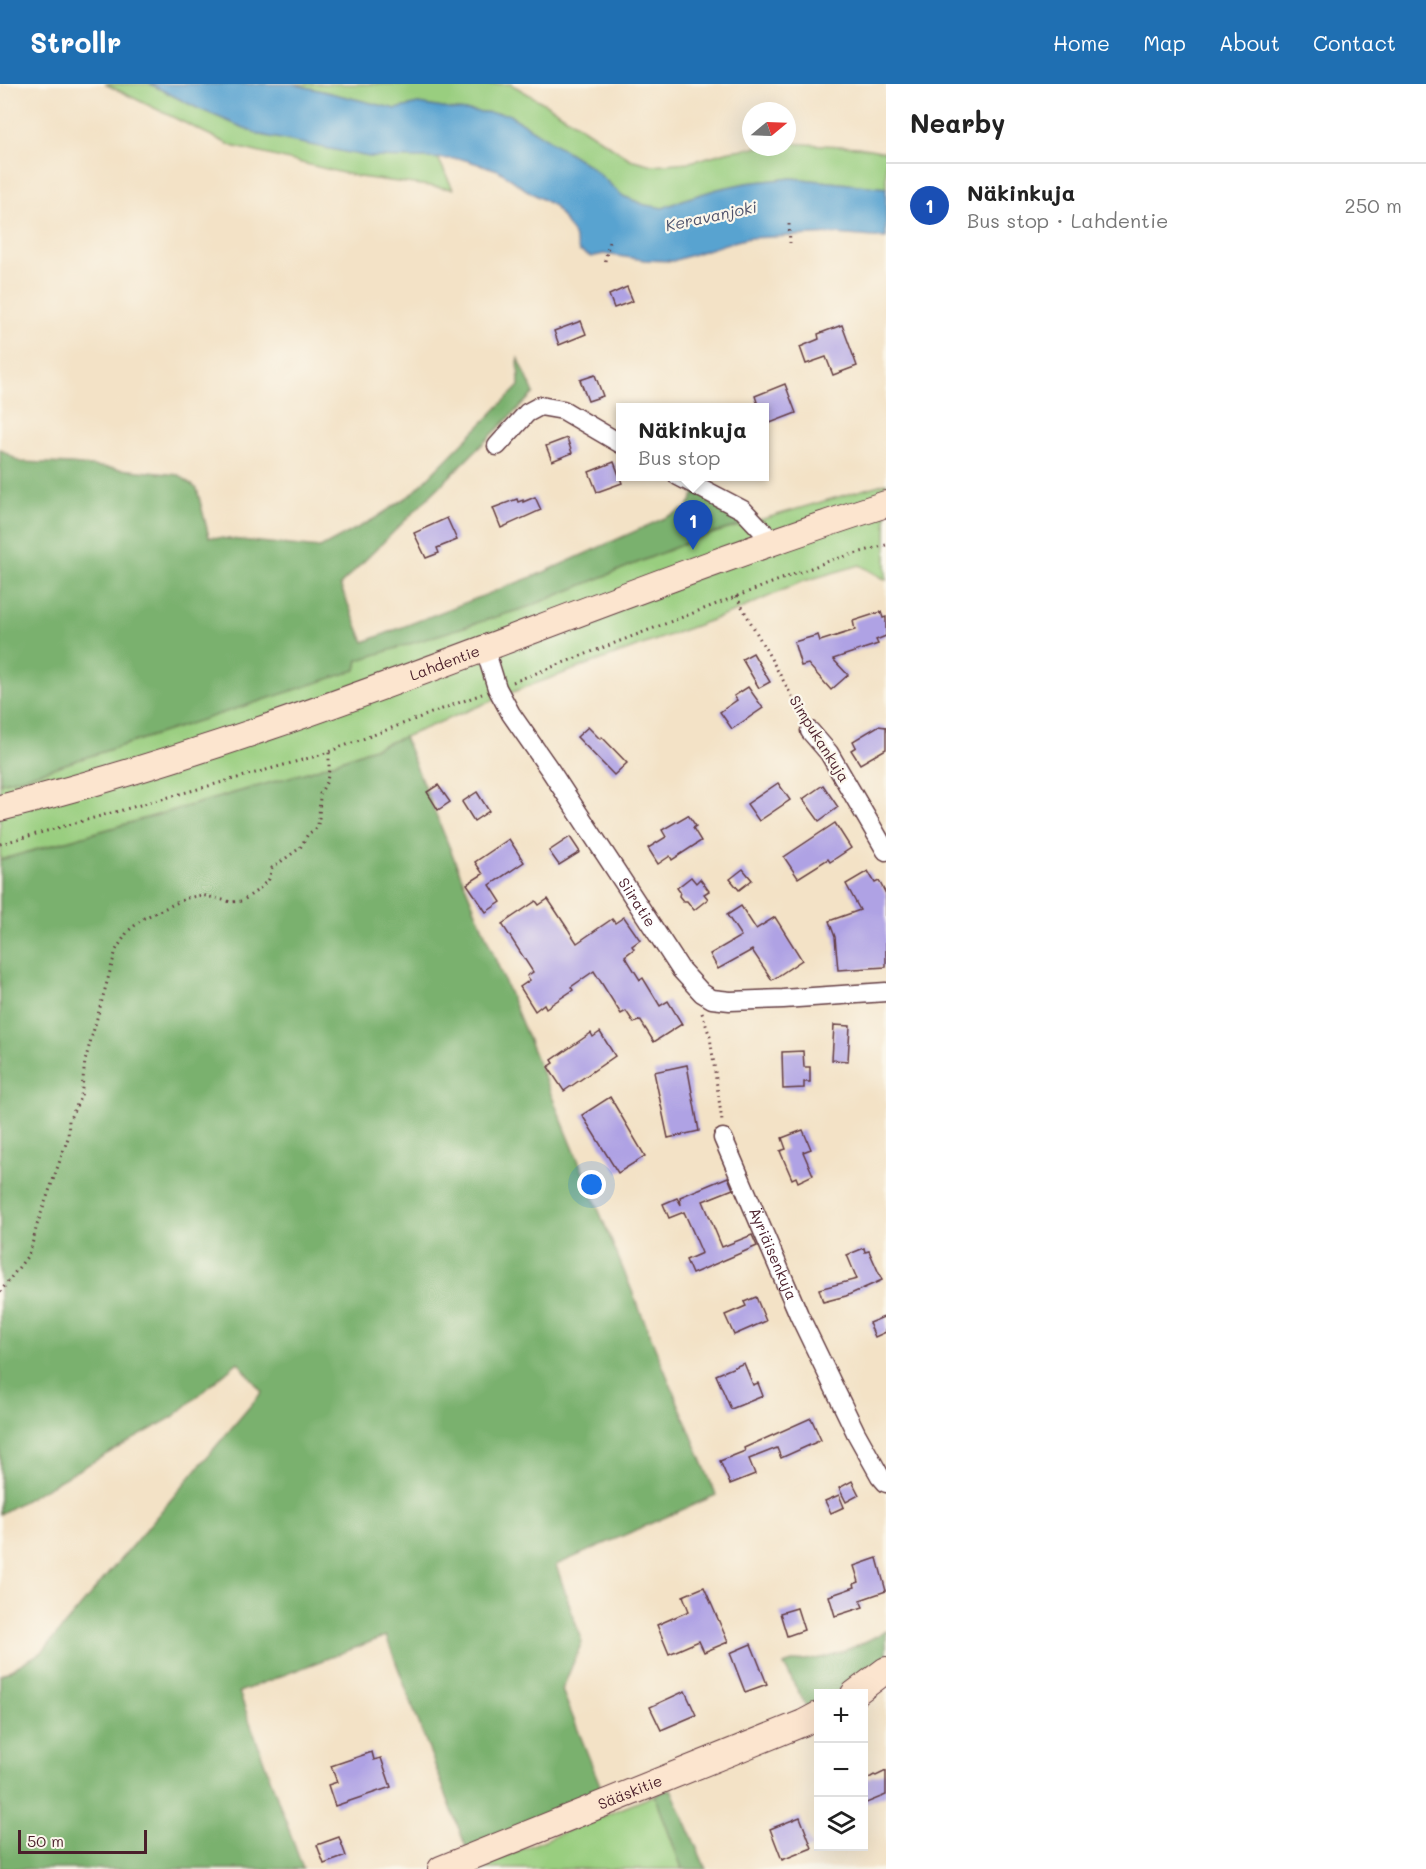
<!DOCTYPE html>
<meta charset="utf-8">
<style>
:root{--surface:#fff;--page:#f6f6f6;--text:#222;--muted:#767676;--line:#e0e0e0;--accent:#1f6fb2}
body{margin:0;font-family:Mali,sans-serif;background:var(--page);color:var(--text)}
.controls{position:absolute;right:18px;bottom:18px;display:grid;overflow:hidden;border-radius:0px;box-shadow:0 6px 24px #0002}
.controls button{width:54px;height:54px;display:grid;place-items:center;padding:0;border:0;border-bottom:2px solid var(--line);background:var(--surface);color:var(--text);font:30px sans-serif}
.compass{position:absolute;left:742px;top:18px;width:54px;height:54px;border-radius:50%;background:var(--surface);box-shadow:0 6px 24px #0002;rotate:71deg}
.scale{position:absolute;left:18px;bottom:15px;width:129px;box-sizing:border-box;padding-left:6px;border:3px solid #4a1f2b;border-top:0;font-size:16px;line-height:21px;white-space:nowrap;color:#4a1f2b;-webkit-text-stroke:4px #fbf7ec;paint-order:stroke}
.you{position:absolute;left:592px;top:1101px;width:21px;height:21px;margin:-15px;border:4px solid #fff;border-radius:50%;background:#1a73e8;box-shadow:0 0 0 9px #1a73e833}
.badge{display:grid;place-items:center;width:39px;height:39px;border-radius:50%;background:var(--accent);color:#fff;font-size:20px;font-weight:700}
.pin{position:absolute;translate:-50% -50px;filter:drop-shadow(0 2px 3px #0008)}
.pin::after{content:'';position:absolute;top:32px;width:21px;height:18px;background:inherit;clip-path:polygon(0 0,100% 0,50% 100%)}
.popup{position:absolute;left:616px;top:319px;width:153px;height:78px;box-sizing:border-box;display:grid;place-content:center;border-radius:0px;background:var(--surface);filter:drop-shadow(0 2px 4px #0005);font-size:20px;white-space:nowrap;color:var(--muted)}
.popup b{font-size:22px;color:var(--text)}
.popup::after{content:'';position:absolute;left:50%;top:100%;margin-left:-12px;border:12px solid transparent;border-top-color:var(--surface)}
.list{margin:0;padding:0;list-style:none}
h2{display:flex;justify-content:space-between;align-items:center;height:78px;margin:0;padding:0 24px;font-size:26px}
h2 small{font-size:20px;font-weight:400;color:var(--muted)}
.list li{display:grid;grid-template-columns:39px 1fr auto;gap:18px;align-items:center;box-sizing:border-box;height:84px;padding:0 24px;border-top:2px solid var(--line)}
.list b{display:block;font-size:22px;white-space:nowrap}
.list p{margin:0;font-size:20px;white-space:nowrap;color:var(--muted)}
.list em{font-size:20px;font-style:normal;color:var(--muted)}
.icon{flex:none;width:33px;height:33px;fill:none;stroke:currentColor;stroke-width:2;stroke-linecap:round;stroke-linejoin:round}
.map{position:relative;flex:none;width:886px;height:1785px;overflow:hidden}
header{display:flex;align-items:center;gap:36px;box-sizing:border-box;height:84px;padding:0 30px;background:var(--accent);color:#fff}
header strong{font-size:28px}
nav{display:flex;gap:33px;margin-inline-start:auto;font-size:21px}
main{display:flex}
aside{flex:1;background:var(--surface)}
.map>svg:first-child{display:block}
.green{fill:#99ce7f;stroke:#727655;stroke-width:1.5}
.forest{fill:#7ab16e;stroke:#62684c;stroke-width:1.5}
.water{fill:#58a3d0;stroke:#51617e;stroke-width:1.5}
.building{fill:#afa2e4}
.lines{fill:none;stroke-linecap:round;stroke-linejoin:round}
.street-casing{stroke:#633c42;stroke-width:21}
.secondary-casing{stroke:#633c42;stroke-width:28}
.path{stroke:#633c42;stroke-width:3;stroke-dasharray:1.5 4.5;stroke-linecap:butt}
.street{stroke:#fff;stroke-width:18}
.secondary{stroke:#fce5cf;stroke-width:26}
.labels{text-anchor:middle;stroke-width:4.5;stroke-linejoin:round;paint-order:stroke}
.street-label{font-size:15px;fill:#4a1f2b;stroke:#fbf7ec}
.water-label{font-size:16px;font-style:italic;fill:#50546d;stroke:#fbf7ec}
</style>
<header>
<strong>Strollr</strong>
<nav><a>Home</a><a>Map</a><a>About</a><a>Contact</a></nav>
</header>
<main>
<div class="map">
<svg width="886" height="1785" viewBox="0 0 886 1785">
<rect width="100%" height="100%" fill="#fbf7ec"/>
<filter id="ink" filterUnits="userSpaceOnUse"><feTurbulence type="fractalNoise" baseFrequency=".0167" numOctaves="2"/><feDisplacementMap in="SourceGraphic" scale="12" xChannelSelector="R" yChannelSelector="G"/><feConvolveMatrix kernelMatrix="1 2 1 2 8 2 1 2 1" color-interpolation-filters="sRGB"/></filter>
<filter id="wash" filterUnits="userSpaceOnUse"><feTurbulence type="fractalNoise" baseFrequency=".008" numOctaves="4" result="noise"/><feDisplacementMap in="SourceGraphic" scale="24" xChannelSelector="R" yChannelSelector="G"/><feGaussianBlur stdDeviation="1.35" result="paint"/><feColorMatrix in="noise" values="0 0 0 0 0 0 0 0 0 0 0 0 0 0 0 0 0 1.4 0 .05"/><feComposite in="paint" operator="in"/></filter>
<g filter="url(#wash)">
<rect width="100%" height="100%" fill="#f3e2c6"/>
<g class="green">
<polygon points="105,0 150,0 197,24 261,51 371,73 438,74 453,105 359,93 232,62"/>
<polygon points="293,0 511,0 554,25 630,75 652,81 690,78 730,67 758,63 787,63 787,59 858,63 886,68 886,104 792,94 746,99 718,105 685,115 663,124 645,121 623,112 590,82 508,30 455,26 418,20 396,25"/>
<polygon points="886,399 886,496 860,481 801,498 734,528 523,604 404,653 311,687 0,776 0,699 25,693 356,586 358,576 528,523 701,453"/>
<polygon points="655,1711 682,1785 474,1785"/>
</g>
<g class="forest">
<polygon points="518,273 534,309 340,501 364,558 542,489 687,424 698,404 754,437 701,453 528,523 358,576 356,586 25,693 0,699 0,365 20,378 71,380 179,391 197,405 209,453 320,464 374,435 412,410 519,302"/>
<polygon points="404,653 716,1411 556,1481 582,1558 562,1606 604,1711 467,1766 386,1552 239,1608 303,1785 0,1785 0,1592 42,1568 262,1308 238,1278 173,1333 0,1430 0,776 311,687"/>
<path d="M886 1547V1574L834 1609 818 1610V1618L807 1624 784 1581C800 1574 810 1577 825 1573 847 1567 866 1558 886 1547Z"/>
<polygon points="671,1705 706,1785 682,1785 655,1711"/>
</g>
<polygon class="water" points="150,0 293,0 396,25 418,20 455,26 508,30 590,82 623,112 645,121 663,124 685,115 718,105 746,99 792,94 886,104 886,154 835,150 749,154 725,160 673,177 645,176 604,170 591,173 579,167 573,149 554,122 525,105 498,86 462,75 369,73 261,51 197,24"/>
<g id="blocks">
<g class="building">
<polygon points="627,203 633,217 614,224 609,211"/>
<polygon points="581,237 586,250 559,261 554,247"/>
<polygon points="842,241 857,282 833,291 826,273 806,280 800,263 819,255 818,250"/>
<polygon points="595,291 603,312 588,317 580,296"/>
<polygon points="785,300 796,329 765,341 765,324 759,324 755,312"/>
<polygon points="567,354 572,369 552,377 546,362"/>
<polygon points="614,378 622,399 597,408 589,388"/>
<polygon points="535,413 541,426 501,444 493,424 517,415 518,418 523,416 523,418"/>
<polygon points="447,434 457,456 437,464 439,469 426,474 414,449"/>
<polygon points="881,528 883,534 886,533 886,552 876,556 878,560 833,575 848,591 831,606 808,580 801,582 794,558 818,551 820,557 855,546 853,537"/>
<polygon points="753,569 770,598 759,604 742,575"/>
<polygon points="748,603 763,624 732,645 720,628 737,616 734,612"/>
<polygon points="878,642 886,643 886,665 860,680 851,666 856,663 853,657"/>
<polygon points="588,643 600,655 602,653 627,679 614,691 577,653"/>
<polygon points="778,699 790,716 759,737 747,720"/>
<polygon points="438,701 450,718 438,726 427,708"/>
<polygon points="823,701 838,723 819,737 803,715"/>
<polygon points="477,708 489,727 474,737 462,718"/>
<polygon points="688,731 696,742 693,744 701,757 672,776 670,772 658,780 648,764 666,753 662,746"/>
<polygon points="835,739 851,764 830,778 828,775 798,794 784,773"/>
<polygon points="570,753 580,768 559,781 549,767"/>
<polygon points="509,755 524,778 490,801 501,818 486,828 467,800 483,790 475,778"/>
<polygon points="743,785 752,796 739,806 730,795"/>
<polygon points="868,787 875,799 879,797 886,810 886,883 838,886 835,853 829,837 860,826 846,800"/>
<polygon points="691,793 696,799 700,795 709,807 704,810 708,815 694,826 687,817 683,817 679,812 680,808 677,804"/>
<polygon points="548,815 577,859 612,835 615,839 624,833 640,856 632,862 634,865 625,872 640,896 643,894 660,922 668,917 682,940 654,958 640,936 634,939 626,927 621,930 594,887 571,903 573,906 546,924 544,920 535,927 520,903 530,896 527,892 533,888 502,840 536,817 539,821"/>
<polygon points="741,822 756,845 775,833 802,876 772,896 752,866 718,885 710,870 741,852 727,831"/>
<polygon points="834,941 850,942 848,977 832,976"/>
<polygon points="600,948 615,972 564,1007 548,983 554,979 552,976 591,949 593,953"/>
<polygon points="803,967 804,983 810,983 810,998 804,998 804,1004 783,1005 782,968"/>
<polygon points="687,981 699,1047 668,1054 654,988"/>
<polygon points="610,1013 645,1072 618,1089 582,1031"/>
<polygon points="803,1046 811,1065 803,1068 813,1091 798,1098 796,1093 792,1095 780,1067 786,1065 782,1054"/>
<polygon points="728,1093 733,1105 703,1117 722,1163 752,1151 757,1162 692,1190 686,1176 702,1169 693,1148 684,1128 669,1134 663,1120 677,1114 681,1121 680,1113"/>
<polygon points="864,1164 865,1168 869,1167 882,1196 846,1212 823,1218 819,1205 857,1195 847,1171"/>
<polygon points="756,1213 766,1237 734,1251 725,1231 746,1222 744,1218"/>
<polygon points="886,1232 886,1248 875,1253 869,1239"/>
<polygon points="744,1279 753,1301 758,1299 763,1312 731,1325 716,1291"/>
<polygon points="811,1334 821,1356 781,1374 777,1364 749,1375 755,1390 730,1400 720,1377 745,1367 744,1364"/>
<polygon points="852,1397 859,1411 846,1418 839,1404"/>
<polygon points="839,1411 844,1423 831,1429 825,1417"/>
<polygon points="877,1474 886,1507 860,1516 863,1523 835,1532 829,1512 855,1503 854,1500 859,1498 854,1482"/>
<polygon points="704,1503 728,1558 704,1568 699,1557 669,1570 657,1541 689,1527 683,1512"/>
<polygon points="797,1524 804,1546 787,1552 780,1529"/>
<polygon points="751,1560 767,1600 745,1608 730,1569"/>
<polygon points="685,1607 696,1631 661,1646 650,1623"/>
<polygon points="372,1668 374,1676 381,1674 391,1703 335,1722 328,1701 337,1698 331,1682"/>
<polygon points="886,1687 886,1711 864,1720 864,1697 874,1691 876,1692"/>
<polygon points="800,1733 812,1764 782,1776 770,1745"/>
<polygon points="339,1753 346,1772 324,1780 317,1761"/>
</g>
</g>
</g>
<g filter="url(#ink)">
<use href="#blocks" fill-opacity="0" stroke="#633c42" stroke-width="1.5"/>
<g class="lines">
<g class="street-casing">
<g id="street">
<polyline points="497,362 527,329 540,322 563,326 621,360"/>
<polyline points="678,392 743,426 772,457"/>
<path id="s1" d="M485 565 497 604 511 630 550 686 681 886 702 909 712 915 730 917 783 915 886 908"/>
<polyline points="810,647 829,669 886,767"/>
<path id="s2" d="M723 1054 799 1231 856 1349 880 1392 886 1399"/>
</g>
</g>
<g class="secondary-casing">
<g id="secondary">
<path id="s3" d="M0 724C304 648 589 515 886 420"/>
<polyline points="854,1610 886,1586"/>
<path id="s4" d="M441 1785 803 1639 818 1631"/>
</g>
</g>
<g class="path">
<polyline points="789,140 790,159"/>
<polyline points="605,177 609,158"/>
<polyline points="736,512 803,632"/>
<polyline points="513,598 829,477 886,461"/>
<polyline points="0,760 320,671 482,610"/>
<polyline points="702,929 710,953 722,1037"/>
<polyline points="0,1208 26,1174 30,1168 37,1141 68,1054 69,1036 81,1013 85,977 116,866 128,847 144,834 187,814 202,811 231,818 242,817 258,806 269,795 272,784 300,764 308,750 317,744 319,736 320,710 327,697 329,686 329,667"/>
</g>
<use href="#street" class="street"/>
<use href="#secondary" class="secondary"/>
</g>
</g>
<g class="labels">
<g class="street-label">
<text dy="5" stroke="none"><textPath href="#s3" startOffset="468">Lahdentie</textPath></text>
<text transform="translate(819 655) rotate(58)" y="5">Simpukankuja</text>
<text dy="5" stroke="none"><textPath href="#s1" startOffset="297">Siiratie</textPath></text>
<text dy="5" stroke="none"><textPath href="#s2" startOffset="126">Äyriäisenkuja</textPath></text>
<text dy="5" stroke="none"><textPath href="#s4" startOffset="204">Sääskitie</textPath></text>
</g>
<g class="water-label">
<text transform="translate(711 132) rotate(-12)" y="6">Keravanjoki</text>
</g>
</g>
</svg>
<div class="controls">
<button>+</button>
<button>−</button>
<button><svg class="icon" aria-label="layers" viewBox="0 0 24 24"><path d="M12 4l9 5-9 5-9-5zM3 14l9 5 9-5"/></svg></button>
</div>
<svg class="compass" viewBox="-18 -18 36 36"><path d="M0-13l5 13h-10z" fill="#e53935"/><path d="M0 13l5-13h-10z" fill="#767676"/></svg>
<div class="scale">50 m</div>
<div class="you"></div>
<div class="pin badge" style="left:693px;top:466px;background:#1a4fb4">1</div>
<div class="popup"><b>Näkinkuja</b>Bus stop</div>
</div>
<aside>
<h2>Nearby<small></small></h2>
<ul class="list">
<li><span class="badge" style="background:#1a4fb4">1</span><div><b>Näkinkuja</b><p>Bus stop · Lahdentie</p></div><em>250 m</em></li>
</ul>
</aside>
</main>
